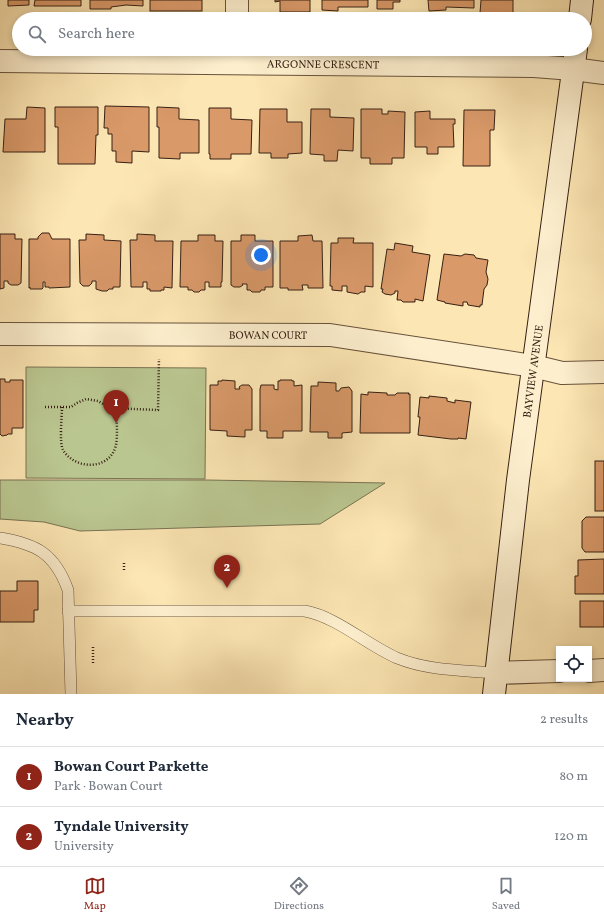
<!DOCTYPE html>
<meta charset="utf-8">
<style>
:root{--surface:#fff;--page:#f2f2f3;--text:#1f2937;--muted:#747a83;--line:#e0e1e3;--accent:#8f2418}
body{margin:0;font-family:Vollkorn,serif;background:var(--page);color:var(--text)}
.controls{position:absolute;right:12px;bottom:12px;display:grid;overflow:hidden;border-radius:0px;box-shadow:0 2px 6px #0003}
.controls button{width:36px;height:36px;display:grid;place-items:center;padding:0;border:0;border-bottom:1px solid var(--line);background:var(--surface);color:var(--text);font:20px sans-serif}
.you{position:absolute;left:261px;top:255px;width:14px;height:14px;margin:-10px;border:3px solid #fff;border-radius:50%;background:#1a73e8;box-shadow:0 0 0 6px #1a73e833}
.badge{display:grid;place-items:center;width:26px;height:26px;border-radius:50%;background:var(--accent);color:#fff;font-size:13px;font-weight:700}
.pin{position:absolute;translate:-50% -33px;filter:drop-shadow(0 1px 2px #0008)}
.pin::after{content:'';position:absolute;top:21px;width:14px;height:12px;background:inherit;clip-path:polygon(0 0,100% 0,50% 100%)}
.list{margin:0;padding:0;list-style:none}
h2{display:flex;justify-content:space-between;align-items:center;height:52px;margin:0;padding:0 16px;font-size:17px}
h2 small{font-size:13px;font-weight:400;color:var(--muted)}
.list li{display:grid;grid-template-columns:26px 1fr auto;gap:12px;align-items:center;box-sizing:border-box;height:60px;padding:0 16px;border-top:1px solid var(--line)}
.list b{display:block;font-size:15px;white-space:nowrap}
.list p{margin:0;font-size:13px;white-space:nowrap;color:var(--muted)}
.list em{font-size:13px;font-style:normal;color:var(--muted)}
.icon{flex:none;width:22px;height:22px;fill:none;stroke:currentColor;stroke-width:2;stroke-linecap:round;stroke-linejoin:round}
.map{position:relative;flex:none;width:604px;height:694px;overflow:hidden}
.search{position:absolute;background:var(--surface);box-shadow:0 2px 6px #0003;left:12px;right:12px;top:12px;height:44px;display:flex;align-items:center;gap:10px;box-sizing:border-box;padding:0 14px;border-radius:22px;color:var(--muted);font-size:15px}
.sheet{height:172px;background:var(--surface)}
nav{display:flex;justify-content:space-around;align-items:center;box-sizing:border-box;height:56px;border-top:1px solid var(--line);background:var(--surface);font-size:11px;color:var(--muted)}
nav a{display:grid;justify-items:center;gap:2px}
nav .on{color:var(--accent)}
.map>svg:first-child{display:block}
.green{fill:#bac690;stroke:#787352}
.building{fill:#d99969;stroke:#362014}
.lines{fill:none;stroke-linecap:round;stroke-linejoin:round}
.service-casing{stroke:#68523c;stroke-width:12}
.minor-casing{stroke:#68523c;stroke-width:24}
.secondary-casing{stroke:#362014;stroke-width:24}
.path{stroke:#362014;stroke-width:2.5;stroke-dasharray:1 2;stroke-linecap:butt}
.service{stroke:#fdefce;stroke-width:11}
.minor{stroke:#fdefce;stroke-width:22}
.secondary{stroke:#fdefce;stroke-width:22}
.labels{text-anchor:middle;stroke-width:4;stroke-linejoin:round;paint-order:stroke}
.street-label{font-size:11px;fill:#362014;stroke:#fdefce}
</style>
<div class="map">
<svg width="604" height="694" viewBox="0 0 604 694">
<rect width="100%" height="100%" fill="#fce6b3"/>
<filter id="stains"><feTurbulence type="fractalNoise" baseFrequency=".005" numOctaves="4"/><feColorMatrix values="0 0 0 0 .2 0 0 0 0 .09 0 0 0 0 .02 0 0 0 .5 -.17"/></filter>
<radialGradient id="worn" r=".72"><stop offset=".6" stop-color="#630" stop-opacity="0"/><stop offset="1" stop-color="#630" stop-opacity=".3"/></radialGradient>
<g class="green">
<polygon points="26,367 206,368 205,479 26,478"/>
<polygon points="0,480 206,480 385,483 320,524 80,531 44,522 0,519"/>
</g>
<g class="building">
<polygon points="8,0 29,0 29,5 8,6"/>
<polygon points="35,0 81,0 81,6 34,6"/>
<polygon points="90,0 143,0 143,6 126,5 111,7 111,9 90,9"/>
<rect x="150" y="0" width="52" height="11"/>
<polygon points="275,0 310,0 310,12 280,12 280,1 275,2"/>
<polygon points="322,0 368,0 368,7 338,7 338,11 322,10"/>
<polygon points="377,0 400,0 400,2 393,2 393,9 377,9"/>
<polygon points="428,0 474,0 474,8 446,7 446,10 429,11"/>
<polygon points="481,0 513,0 513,13 480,13"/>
<polygon points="105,106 149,107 149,152 132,151 132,163 116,162 116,151 112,151 112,134 108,134 108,128 104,128"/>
<polygon points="27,107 45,108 45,152 3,152 5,119 26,119"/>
<polygon points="55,107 98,107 98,135 96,135 95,164 58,164 58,127 55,127"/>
<polygon points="157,107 179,108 179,119 199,120 199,153 180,153 180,159 159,158 159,127 157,127"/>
<polygon points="209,108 231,108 231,119 252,120 251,154 231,154 231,159 210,159 210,154 209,154"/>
<polygon points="260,109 287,109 287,122 302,122 302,153 288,154 288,158 271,158 271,153 259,153"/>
<polygon points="311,109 330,109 330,117 354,118 353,151 338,150 337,161 324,161 324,155 310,154"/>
<polygon points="361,109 382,109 382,114 388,114 388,111 405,112 404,158 392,158 392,164 370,164 370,158 361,158"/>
<polygon points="464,110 495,110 494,130 490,130 490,166 463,166"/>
<polygon points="430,111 430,119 455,119 455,124 453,124 454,147 438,147 438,154 427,154 427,147 415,147 415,112"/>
<polygon points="42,233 49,233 52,239 70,239 70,287 49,288 49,287 45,287 45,282 43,282 43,288 42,289 30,289 30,287 29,288 29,239 38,239 38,237"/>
<polygon points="0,234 15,234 15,239 22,239 21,283 18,285 11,285 8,283 8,281 4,281 4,288 0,289"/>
<polygon points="86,234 104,235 104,240 121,241 120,287 113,287 113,289 109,289 107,291 102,291 96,289 96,281 92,281 92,283 89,286 83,286 80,283 79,240 86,240"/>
<polygon points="137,234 155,235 155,241 173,241 172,288 164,287 164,290 161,290 161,291 150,291 150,289 147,289 147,282 143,282 143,287 131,287 130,240 137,240"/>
<polygon points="198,235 215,235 215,241 223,241 222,282 221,282 221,287 209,287 209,282 205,282 205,290 201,290 199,292 194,292 192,290 188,290 188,287 180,287 181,241 198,241"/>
<polygon points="241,235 255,235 255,241 273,241 273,287 265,287 265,290 261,290 260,292 252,292 250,290 247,290 247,284 242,284 243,285 240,287 234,287 231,285 231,241 241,241"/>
<polygon points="312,235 313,241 322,241 323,288 308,288 308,285 302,285 303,290 288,290 288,288 280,288 280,241 298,241 298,236"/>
<polygon points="338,238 354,238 353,243 373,243 373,287 365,286 365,292 361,292 358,294 347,292 347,286 342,286 342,291 332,290 332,286 330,286 331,243 338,243"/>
<polygon points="395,243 413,246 412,252 430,255 423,301 415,299 415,302 403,302 401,300 397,300 398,291 395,291 395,293 391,295 385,294 382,292 383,289 381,289 387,249 394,250"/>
<polygon points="444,254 461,256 465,254 474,255 476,258 488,260 486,272 488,279 487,285 484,289 482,305 480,305 480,307 468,305 467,302 463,302 463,306 445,303 445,302 437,300"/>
<polygon points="0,379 5,379 5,382 10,382 10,380 23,380 23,428 12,428 12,434 8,434 7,435 2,436 0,434"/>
<polygon points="222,380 235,381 235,389 240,389 239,387 242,385 249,385 252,389 252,430 245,430 245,437 227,436 227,431 210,430 210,385 218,385 218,381 222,381"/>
<polygon points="280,380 292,380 292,381 294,381 294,386 302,385 302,431 283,431 283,438 267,438 267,431 260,431 260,389 261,385 274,385 274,389 278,390 278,381 280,381"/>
<polygon points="318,382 336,383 336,391 339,391 341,388 349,387 352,391 352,432 342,433 342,438 328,438 328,432 310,432 311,386 318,386"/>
<polygon points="368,392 387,393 387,395 395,395 397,393 409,393 408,394 410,394 410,433 360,433 361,394 368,395"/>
<polygon points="429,396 447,398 447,401 455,403 455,400 471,402 466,439 458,438 458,439 451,439 418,435 420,417 418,417 420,397 429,398"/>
<rect x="595" y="461" width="9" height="50"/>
<polygon points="586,517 604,517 604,552 585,552 582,548 582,521"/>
<polygon points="604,559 604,594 575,594 575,576 578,576 578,560"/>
<polygon points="17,581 38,581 38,610 34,610 34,622 0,622 0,591 17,591"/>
<rect x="580" y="601" width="24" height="26"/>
</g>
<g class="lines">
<g class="service-casing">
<g id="service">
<path d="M0 538C37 544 55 554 68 590L71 694"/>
<path d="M68 611H305C337 617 367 645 397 658 429 671 463 670 496 673"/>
</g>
</g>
<g class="minor-casing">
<g id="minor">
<polyline points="237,0 237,19"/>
<path id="s1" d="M0 61 534 66 573 69 604 73"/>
<path id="s2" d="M0 334 330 335 533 366 562 373 604 372"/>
<polyline points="589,671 604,670"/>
<polyline points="496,673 559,671"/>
</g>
</g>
<g class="secondary-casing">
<g id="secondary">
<polyline points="580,19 582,0"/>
<path id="s3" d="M494 694 518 480 576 49"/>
</g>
</g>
<g class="path">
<polyline points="45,407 71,407 77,403 86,399 98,401 110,408 158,410 159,359"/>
<path d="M62 407C62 417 59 442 63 450 75 470 110 471 116 445 118 434 116 420 117 408"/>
<polyline points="124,570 124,561"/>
<polyline points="93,647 93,665"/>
</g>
<use href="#service" class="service"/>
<use href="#minor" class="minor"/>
<use href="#secondary" class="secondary"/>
</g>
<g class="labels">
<g class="street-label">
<text dy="4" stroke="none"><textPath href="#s1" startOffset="323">ARGONNE CRESCENT</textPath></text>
<text dy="4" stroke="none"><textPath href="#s2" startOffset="268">BOWAN COURT</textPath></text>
<text dy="4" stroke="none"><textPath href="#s3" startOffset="325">BAYVIEW AVENUE</textPath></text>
</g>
</g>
<rect width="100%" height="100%" filter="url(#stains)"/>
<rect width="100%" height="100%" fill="url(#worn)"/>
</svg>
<div class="controls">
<button><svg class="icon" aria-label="locate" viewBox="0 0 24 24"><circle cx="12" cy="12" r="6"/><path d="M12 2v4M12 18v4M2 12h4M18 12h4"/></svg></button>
</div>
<div class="you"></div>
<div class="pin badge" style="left:116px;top:423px">1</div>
<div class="pin badge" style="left:227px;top:588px">2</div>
<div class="search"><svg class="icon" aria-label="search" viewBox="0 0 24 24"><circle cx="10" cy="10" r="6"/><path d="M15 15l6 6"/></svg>Search here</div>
</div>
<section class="sheet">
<h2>Nearby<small>2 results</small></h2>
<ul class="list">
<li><span class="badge">1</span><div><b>Bowan Court Parkette</b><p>Park · Bowan Court</p></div><em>80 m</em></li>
<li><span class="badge">2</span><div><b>Tyndale University</b><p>University</p></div><em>120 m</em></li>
</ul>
</section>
<nav>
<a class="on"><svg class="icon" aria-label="map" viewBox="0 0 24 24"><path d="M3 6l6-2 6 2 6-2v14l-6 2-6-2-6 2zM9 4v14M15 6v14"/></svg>Map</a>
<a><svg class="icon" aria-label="directions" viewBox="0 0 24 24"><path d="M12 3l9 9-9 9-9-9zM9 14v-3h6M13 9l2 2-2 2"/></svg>Directions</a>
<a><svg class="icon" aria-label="saved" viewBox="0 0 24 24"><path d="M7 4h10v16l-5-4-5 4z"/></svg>Saved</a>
</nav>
